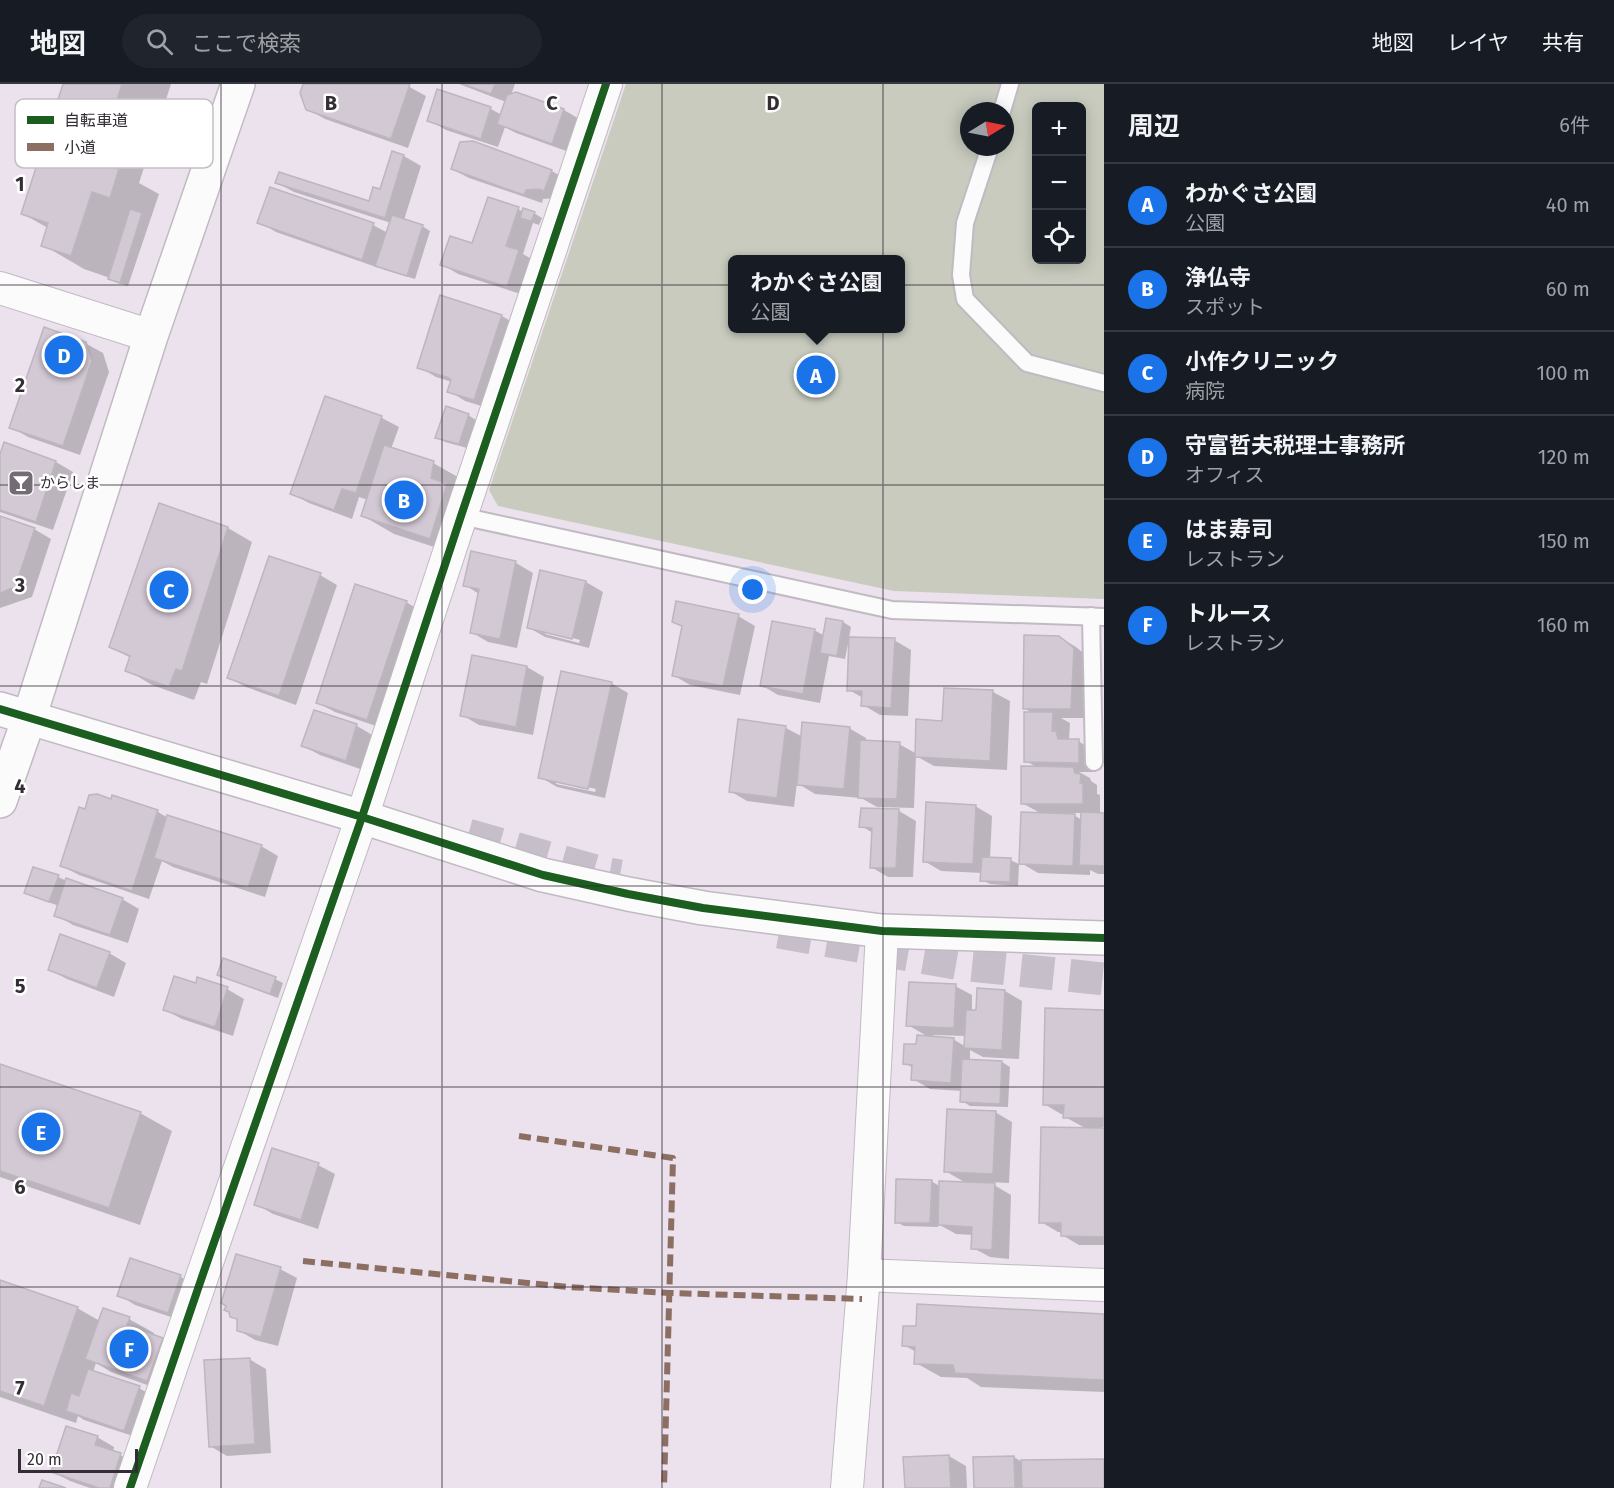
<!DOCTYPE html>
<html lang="ja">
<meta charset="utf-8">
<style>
:root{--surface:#171b24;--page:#20242c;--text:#f1f3f6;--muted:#9ea1a6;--line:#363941;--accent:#1a73e8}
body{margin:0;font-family:"Fira Sans","Noto Sans JP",sans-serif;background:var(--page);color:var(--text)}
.controls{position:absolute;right:18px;top:18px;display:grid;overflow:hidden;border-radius:9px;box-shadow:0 3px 15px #0003}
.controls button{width:54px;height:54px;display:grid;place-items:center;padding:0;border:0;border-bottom:2px solid var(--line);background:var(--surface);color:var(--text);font:30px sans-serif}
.compass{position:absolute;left:960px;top:18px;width:54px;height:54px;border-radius:50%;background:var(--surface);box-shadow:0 3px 15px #0003;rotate:80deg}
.scale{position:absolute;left:18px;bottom:15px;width:120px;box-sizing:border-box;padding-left:6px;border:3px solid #332d34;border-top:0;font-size:16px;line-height:21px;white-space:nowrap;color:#332d34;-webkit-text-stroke:4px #fff;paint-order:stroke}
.you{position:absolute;left:753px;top:506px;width:21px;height:21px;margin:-15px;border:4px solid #fff;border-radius:50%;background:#1a73e8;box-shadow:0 0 0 9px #1a73e833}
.badge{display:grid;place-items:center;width:39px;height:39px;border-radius:50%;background:var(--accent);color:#fff;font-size:20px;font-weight:700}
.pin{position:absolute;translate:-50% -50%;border:3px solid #fff;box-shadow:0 2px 6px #0006}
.popup{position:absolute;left:728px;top:171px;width:177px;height:78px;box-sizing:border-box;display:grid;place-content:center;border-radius:9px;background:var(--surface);filter:drop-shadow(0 2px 4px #0005);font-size:20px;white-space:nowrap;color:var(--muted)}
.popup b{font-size:22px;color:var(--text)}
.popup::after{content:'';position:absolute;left:50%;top:100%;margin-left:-12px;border:12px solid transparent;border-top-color:var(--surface)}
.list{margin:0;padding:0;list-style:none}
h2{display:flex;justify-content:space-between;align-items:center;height:78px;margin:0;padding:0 24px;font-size:26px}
h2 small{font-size:20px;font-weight:400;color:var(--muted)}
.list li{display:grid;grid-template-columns:39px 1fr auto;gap:18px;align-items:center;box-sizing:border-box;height:84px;padding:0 24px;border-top:2px solid var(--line)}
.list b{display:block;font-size:22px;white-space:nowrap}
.list p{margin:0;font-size:20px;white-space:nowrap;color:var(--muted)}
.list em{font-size:20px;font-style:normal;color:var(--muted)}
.icon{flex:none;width:33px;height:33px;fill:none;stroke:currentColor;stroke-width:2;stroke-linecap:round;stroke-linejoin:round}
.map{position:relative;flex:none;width:1104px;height:1404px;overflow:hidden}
header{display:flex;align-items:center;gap:36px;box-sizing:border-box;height:84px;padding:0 30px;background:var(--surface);border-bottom:2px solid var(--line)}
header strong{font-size:28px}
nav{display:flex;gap:33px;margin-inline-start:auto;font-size:21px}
.search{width:420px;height:54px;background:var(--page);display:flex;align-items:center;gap:15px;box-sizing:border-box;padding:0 21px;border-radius:33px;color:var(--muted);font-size:22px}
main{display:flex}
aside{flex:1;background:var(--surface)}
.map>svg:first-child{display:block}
.green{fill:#c8cbbe;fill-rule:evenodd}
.shadow{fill:#0003;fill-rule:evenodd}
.building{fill:#d3c9d5;stroke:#bcb6be;stroke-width:1.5}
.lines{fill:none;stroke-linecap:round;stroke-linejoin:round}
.motorway-tunnel{stroke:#c6bec8;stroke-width:33;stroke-dasharray:33 16;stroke-linecap:butt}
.service-casing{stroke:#c1bac2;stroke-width:20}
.minor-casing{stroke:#c1bac2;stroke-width:34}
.tertiary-casing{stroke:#c1bac2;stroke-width:36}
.service{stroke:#fcfbfc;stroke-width:16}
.minor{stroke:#fcfbfc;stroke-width:32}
.tertiary{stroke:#fcfbfc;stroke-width:33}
.quiet{stroke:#8d6e63;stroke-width:6;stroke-dasharray:12 6;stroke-linecap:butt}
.cycleway-casing{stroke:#fff;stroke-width:11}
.cycleway{stroke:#1b5e20;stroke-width:8}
.grid{fill:none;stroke:#332d34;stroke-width:1.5;stroke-opacity:0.55}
.labels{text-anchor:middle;stroke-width:5;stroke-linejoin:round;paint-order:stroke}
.poi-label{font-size:15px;fill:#332d34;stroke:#fff;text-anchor:start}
.key{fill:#fff;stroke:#c2c0c2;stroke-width:1.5}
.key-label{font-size:16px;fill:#332d34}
.grid-label{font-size:20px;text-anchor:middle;font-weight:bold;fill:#332d34;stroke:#fff;stroke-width:5;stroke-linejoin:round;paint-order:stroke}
</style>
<header>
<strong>地図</strong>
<div class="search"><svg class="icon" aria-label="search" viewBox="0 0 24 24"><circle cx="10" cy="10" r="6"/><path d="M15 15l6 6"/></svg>ここで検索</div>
<nav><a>地図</a><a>レイヤ</a><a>共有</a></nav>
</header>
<main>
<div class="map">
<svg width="1104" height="1404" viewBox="0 0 1104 1404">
<rect width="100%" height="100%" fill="#ebe2ed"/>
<path class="green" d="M626 0H1104V515L894 507 498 422 489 406ZM1036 22H1082V176H1036ZM969 27H1005V63H969ZM732 176H900V244H732Z"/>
<g class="shadow">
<polygon points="65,0 171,0 139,99 159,110 128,202 118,199 110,194 84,185 43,161 48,144 23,130"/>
<polygon points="304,0 404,0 426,12 408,64 325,35 307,25"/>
<polygon points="459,0 515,0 511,11 516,10 564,26 581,36 569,68 516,49 505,43 498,63 446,46 429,36 438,7 491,25 502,31 506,18"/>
<polygon points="472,59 552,87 569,97 557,114 543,115 542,119 469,94 452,85"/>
<polygon points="393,69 404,72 421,82 404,136 422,142 430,147 415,195 385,186 379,183 379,184 276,148 259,138 373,141 388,149 391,139 294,108 277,99 370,119 381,107"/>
<polygon points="518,125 523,128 534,129 542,134 539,141 533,139 523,170 535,177 524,211 458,190 442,180 473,161"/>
<polygon points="441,213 502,232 519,242 491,325 465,317 449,307 452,298 436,293 419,283"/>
<polygon points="85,259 103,269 109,288 80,371 28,353 11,343"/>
<polygon points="326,314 382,334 399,343 391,365 433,379 465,397 462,472 394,450 363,432 368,416 359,413 352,435 309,419 292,410"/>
<polygon points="468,331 476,336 467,364 445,358 437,353"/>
<polygon points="5,360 56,378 73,388 53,446 0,428 0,373"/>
<polygon points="0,433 34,445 51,455 32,513 0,524"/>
<polygon points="228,444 252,458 207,600 201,598 194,616 152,601 127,586 131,574 111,563"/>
<polygon points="472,469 516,479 533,489 517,564 488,558 471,548 479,510 465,501"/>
<path d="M541 488 586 498 603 508 589 564 545 553 528 543ZM545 547 580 556 579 559 545 550Z"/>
<polygon points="320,491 337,501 296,621 246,603 229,594"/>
<polygon points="406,518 423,528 385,645 335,628 318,619"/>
<polygon points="738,532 755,542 740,611 690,601 673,591 683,543 673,537"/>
<polygon points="843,538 851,543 849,554 894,556 911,566 908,632 880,631 863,621 863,614 849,606 851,555 849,555 845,575 829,572 820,619 778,611 761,601 814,546 825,552"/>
<path d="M1059 553 1076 563 1091 575 1088 634H1061L1070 639 1069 656 1078 657 1095 667 1096 688H1079L1090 694 1091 697 1097 701V710L1100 711V730L1104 731V790H1098L1090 786V791L1038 789 1021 779 1042 730 1022 719 1038 684 1026 677 1034 630 1024 624ZM1070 729H1082V736Z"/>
<polygon points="473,573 527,583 544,593 533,651 479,641 462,631"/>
<path d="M611 599 628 609 605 714 557 703 540 693ZM556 696 596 705 595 708 556 700Z"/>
<polygon points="993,608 1010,617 1007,686 934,682 916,672 914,724 877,723 861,714 815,710 797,699 794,723 747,717 730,707 739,637 786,644 803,653 849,644 866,654 866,658 899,660 917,670 944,638"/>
<polygon points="315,628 357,642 374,652 363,686 320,671 303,662"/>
<polygon points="113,712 158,728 168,734 261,762 278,772 265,813 173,783 162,777 149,815 79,791 62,782 86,727 112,717"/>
<polygon points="975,722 992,732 990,775 1010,776 1019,780 1018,802 990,800 982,796 982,789 941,787 924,777"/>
<polygon points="899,727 916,737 913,793 888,793 871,783 873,749 861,742"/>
<polygon points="58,793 67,797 122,815 139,825 128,859 73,841 56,831 59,822 34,813 25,809"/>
<polygon points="109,869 126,879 114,913 67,895 50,886"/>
<polygon points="219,890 275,895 283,899 278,914 227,895"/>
<polygon points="196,901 227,905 244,915 233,952 182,935 165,926"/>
<path d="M955 902 972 911V928H977L1005 907 1022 917 1019 975 983 973 970 966V977L1002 978 1010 983 1008 1023 970 1022 962 1017V1007L930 1005 913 995V984L905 979 918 962 930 954 908 941ZM933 951 966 952V963L953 955 933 954Z"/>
<polygon points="1104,927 1104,1043 1101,1043 1104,1045 1104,1161 1079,1161 1062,1151 1062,1148 1058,1148 1041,1138 1087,1045 1065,1033 1065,1030 1061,1030 1044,1020"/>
<polygon points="0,981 140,1029 172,1047 140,1141 0,1093"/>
<polygon points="995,1028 1012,1038 1009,1099 989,1098 1011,1111 1009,1175 990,1173 973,1164 973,1151 956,1150 938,1140 938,1143 904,1142 896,1138 931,1097 941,1103 968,1100 945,1087"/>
<polygon points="318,1081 335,1090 318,1145 273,1130 256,1120"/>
<polygon points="131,1176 181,1193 197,1203 186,1238 135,1221 119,1211"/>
<polygon points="280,1185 297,1194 278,1262 255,1256 238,1246 238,1236 231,1232"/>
<polygon points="0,1198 77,1224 100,1237 104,1226 129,1235 154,1249 153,1252 162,1255 187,1270 172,1310 111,1288 96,1279 93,1288 139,1304 156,1314 142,1355 84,1336 78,1332 76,1339 0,1313"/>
<polygon points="1104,1231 1104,1308 981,1303 967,1294 941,1293 916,1279 916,1268 904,1261 917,1243"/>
<polygon points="249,1275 266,1285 271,1369 227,1372 210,1362"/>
<polygon points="97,1353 114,1363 113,1368 120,1371 137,1380 130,1404 90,1404 70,1397 53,1388"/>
<polygon points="949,1372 966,1382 967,1404 906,1404"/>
<polygon points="1014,1373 1023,1379 1104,1376 1104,1404 975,1404"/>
</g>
<g class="building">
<polygon points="63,0 122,0 97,78 119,85 110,114 92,108 71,172 41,162 48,139 21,130"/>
<polygon points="303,0 410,0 391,55 306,26 300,9"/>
<polygon points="463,0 495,0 491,10"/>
<polygon points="437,5 491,23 481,55 427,37"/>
<polygon points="516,8 564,25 552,60 497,40 507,11"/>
<polygon points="473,57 552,86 544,107 539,105 526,106 524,111 451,85 460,58"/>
<polygon points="392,67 404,71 385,134 275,99 279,88 369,117 373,103 380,105"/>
<polygon points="270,103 374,139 362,176 257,139"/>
<polygon points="488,113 519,123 506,162 519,166 507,203 440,181 450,152 472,159"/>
<polygon points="523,124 535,128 531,137 520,134"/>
<polygon points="130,125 142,129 120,199 108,195"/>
<polygon points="392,131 423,141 407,192 375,182"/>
<polygon points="440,211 502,231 474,316 447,308 451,296 449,294 417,284"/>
<polygon points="44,243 86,258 92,277 63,362 9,344"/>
<polygon points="325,312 382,332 356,409 342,405 334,426 290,410"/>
<polygon points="446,322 469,330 459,360 435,354"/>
<polygon points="4,358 56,377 36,438 0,426 0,370"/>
<polygon points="384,361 434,377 431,394 447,400 430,455 361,432"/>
<polygon points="159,419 228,443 182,587 176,585 169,603 125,587 130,572 109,563"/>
<polygon points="0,432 35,444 15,503 0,509"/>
<polygon points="471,467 516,477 500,555 470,549 479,505 463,502"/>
<polygon points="269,472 321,489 279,612 227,594"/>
<polygon points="540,486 586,497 572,555 527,544"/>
<polygon points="355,500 407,517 367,636 316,619"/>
<polygon points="676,517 739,530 723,602 672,592 682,542 672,538"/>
<polygon points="826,534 843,537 837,572 820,569"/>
<polygon points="772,537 815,545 803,610 760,602"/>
<polygon points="1024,551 1059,552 1074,564 1071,625 1023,625"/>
<polygon points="849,553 895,554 891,624 861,622 862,607 847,607"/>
<polygon points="472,571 527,582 516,643 460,632"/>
<polygon points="561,587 612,598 588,705 538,694"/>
<polygon points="944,604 993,606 990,677 915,673 916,635 942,637"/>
<polygon points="314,626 357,640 346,677 301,662"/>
<polygon points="1024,628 1053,628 1052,647 1056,647 1058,655 1079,655 1079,679 1024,678"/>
<polygon points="738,635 786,642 777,714 729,708"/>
<polygon points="802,638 850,643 844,705 797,701"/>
<polygon points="860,656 900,658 897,715 858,714"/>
<polygon points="1021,682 1073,683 1075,689 1081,690 1080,699 1083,700 1083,720 1021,720"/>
<polygon points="97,710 111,715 112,711 158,726 132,807 60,782 79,723 85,725 89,711"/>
<polygon points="926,718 976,721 973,780 923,778"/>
<polygon points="861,724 899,725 896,784 870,784 872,744 859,743"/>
<polygon points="1021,728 1075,730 1073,782 1019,780"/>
<polygon points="1081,728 1104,729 1104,782 1079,781"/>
<polygon points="167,731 262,761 248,804 154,774"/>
<polygon points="982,773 1011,774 1010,798 980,797"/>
<polygon points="33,783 59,791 49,818 24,809"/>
<polygon points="66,794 123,814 110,851 54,832"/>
<polygon points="60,850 110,868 97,904 48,886"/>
<polygon points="223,874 276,893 270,910 217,891"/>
<polygon points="174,892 196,899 197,893 228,903 215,943 163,926"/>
<polygon points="909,898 956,900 954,944 906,942"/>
<polygon points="977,904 1005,906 1002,966 964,964 966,926 976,926"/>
<polygon points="1045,924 1104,926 1104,1034 1063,1034 1064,1021 1043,1021"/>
<polygon points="917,951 954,954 951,999 911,996 912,981 903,980 904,960 916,960"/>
<polygon points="962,975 1002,977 1000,1020 960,1018"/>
<polygon points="0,980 141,1028 109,1124 0,1087"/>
<polygon points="947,1025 996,1027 993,1090 944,1088"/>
<polygon points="1041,1043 1104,1044 1104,1153 1061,1152 1061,1139 1039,1139"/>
<polygon points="272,1064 319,1079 301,1136 254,1121"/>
<polygon points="896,1095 932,1096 930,1139 895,1139"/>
<polygon points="939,1097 995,1099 992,1166 971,1165 972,1143 938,1141"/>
<polygon points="236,1170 281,1183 261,1253 237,1247 237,1235 230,1233 229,1228 224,1226 226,1222 221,1219"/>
<polygon points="130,1174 181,1191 168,1229 117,1212"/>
<polygon points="0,1196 78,1223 44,1322 0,1307"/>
<polygon points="917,1220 1104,1230 1104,1296 955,1289 953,1281 914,1280 915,1263 902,1262 903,1242 916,1242"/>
<polygon points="103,1224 130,1233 127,1241 163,1254 147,1297 85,1275"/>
<polygon points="250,1274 255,1360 209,1363 204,1276"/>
<polygon points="88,1285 140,1302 124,1347 66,1327 71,1309 79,1312"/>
<polygon points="66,1342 98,1352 95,1361 121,1369 110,1404 99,1404 51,1388"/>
<polygon points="949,1371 951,1404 905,1404 903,1373"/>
<polygon points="1014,1372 1015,1404 974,1404 973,1373"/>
<polygon points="1104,1375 1104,1404 1022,1404 1021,1376"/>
<polygon points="42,1396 66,1404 39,1404"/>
</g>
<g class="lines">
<g class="motorway-tunnel">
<polyline points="468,751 602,789 620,792"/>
<polyline points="779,848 960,880 1104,895"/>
</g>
<g class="service-casing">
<g id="service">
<polyline points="1002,27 1010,0"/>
<polyline points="990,63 965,139 961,191 965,215 1027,279 1104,299"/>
<polyline points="461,432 892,526 1104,533"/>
<polyline points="1091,532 1094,678"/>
</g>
</g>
<g class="minor-casing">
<g id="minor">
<polyline points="0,204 151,252"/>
<polyline points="864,1191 1104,1201"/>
<polyline points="130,1404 203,1190 362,733 461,432 606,0"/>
<polyline points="847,1404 864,1191 882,847"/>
</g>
</g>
<g class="tertiary-casing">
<g id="tertiary">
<polyline points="0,625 362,733 543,791 628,810 703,824 882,847 1104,854"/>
<polyline points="0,717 29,634 151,252 238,0"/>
</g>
</g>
<use href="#service" class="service"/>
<use href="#minor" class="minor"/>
<use href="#tertiary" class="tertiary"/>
<g class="quiet">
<polyline points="519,1052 673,1074 664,1404"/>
<polyline points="303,1177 569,1203 670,1209 862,1215"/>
</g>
<g class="cycleway-casing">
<g id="cycleway">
<polyline points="0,625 362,733 543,791 628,810 703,824 882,847 1104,854"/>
<polyline points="130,1404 203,1190 362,733 461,432 606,0"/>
</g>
</g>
<use href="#cycleway" class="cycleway"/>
</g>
<path class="grid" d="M221 0V1404M442 0V1404M662 0V1404M883 0V1404M0 201H1104M0 401H1104M0 602H1104M0 802H1104M0 1003H1104M0 1203H1104"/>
<defs>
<g id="bar-square" transform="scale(1.35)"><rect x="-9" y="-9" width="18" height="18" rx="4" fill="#736c75" stroke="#fff"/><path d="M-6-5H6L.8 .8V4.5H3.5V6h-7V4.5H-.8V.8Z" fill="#fff"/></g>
</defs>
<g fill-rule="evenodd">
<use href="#bar-square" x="21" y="399"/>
</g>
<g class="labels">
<g class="poi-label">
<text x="40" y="404">からしま</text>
</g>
</g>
<rect x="15" y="15" width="198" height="69" rx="9" class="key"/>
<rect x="27" y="32" width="27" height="8" fill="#1b5e20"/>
<rect x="27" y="59" width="27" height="8" fill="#8d6e63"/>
<g class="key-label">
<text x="64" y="42">自転車道</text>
<text x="64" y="69">小道</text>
</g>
<g class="grid-label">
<text x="331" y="26">B</text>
<text x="552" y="26">C</text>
<text x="773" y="26">D</text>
<text x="20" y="107">1</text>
<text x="20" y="308">2</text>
<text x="20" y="508">3</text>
<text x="20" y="709">4</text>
<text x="20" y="909">5</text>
<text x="20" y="1110">6</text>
<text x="20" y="1311">7</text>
</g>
</svg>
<div class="controls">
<button>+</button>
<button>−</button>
<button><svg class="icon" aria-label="locate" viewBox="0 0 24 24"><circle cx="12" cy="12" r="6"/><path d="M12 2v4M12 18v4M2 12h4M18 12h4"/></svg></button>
</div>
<svg class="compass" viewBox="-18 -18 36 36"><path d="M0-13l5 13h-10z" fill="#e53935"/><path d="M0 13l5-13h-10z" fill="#9ea1a6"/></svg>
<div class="scale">20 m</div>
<div class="you"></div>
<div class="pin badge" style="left:816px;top:291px">A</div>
<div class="popup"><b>わかぐさ公園</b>公園</div>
<div class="pin badge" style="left:404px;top:416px">B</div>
<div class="pin badge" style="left:169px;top:506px">C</div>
<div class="pin badge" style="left:64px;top:271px">D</div>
<div class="pin badge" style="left:41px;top:1048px">E</div>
<div class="pin badge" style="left:129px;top:1265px">F</div>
</div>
<aside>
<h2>周辺<small>6件</small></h2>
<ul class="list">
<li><span class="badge">A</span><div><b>わかぐさ公園</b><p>公園</p></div><em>40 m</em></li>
<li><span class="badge">B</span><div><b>浄仏寺</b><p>スポット</p></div><em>60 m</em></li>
<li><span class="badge">C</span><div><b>小作クリニック</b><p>病院</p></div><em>100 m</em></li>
<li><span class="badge">D</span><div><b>守富哲夫税理士事務所</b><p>オフィス</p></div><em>120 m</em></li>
<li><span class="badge">E</span><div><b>はま寿司</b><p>レストラン</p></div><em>150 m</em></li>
<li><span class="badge">F</span><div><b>トルース</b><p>レストラン</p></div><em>160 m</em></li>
</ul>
</aside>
</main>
